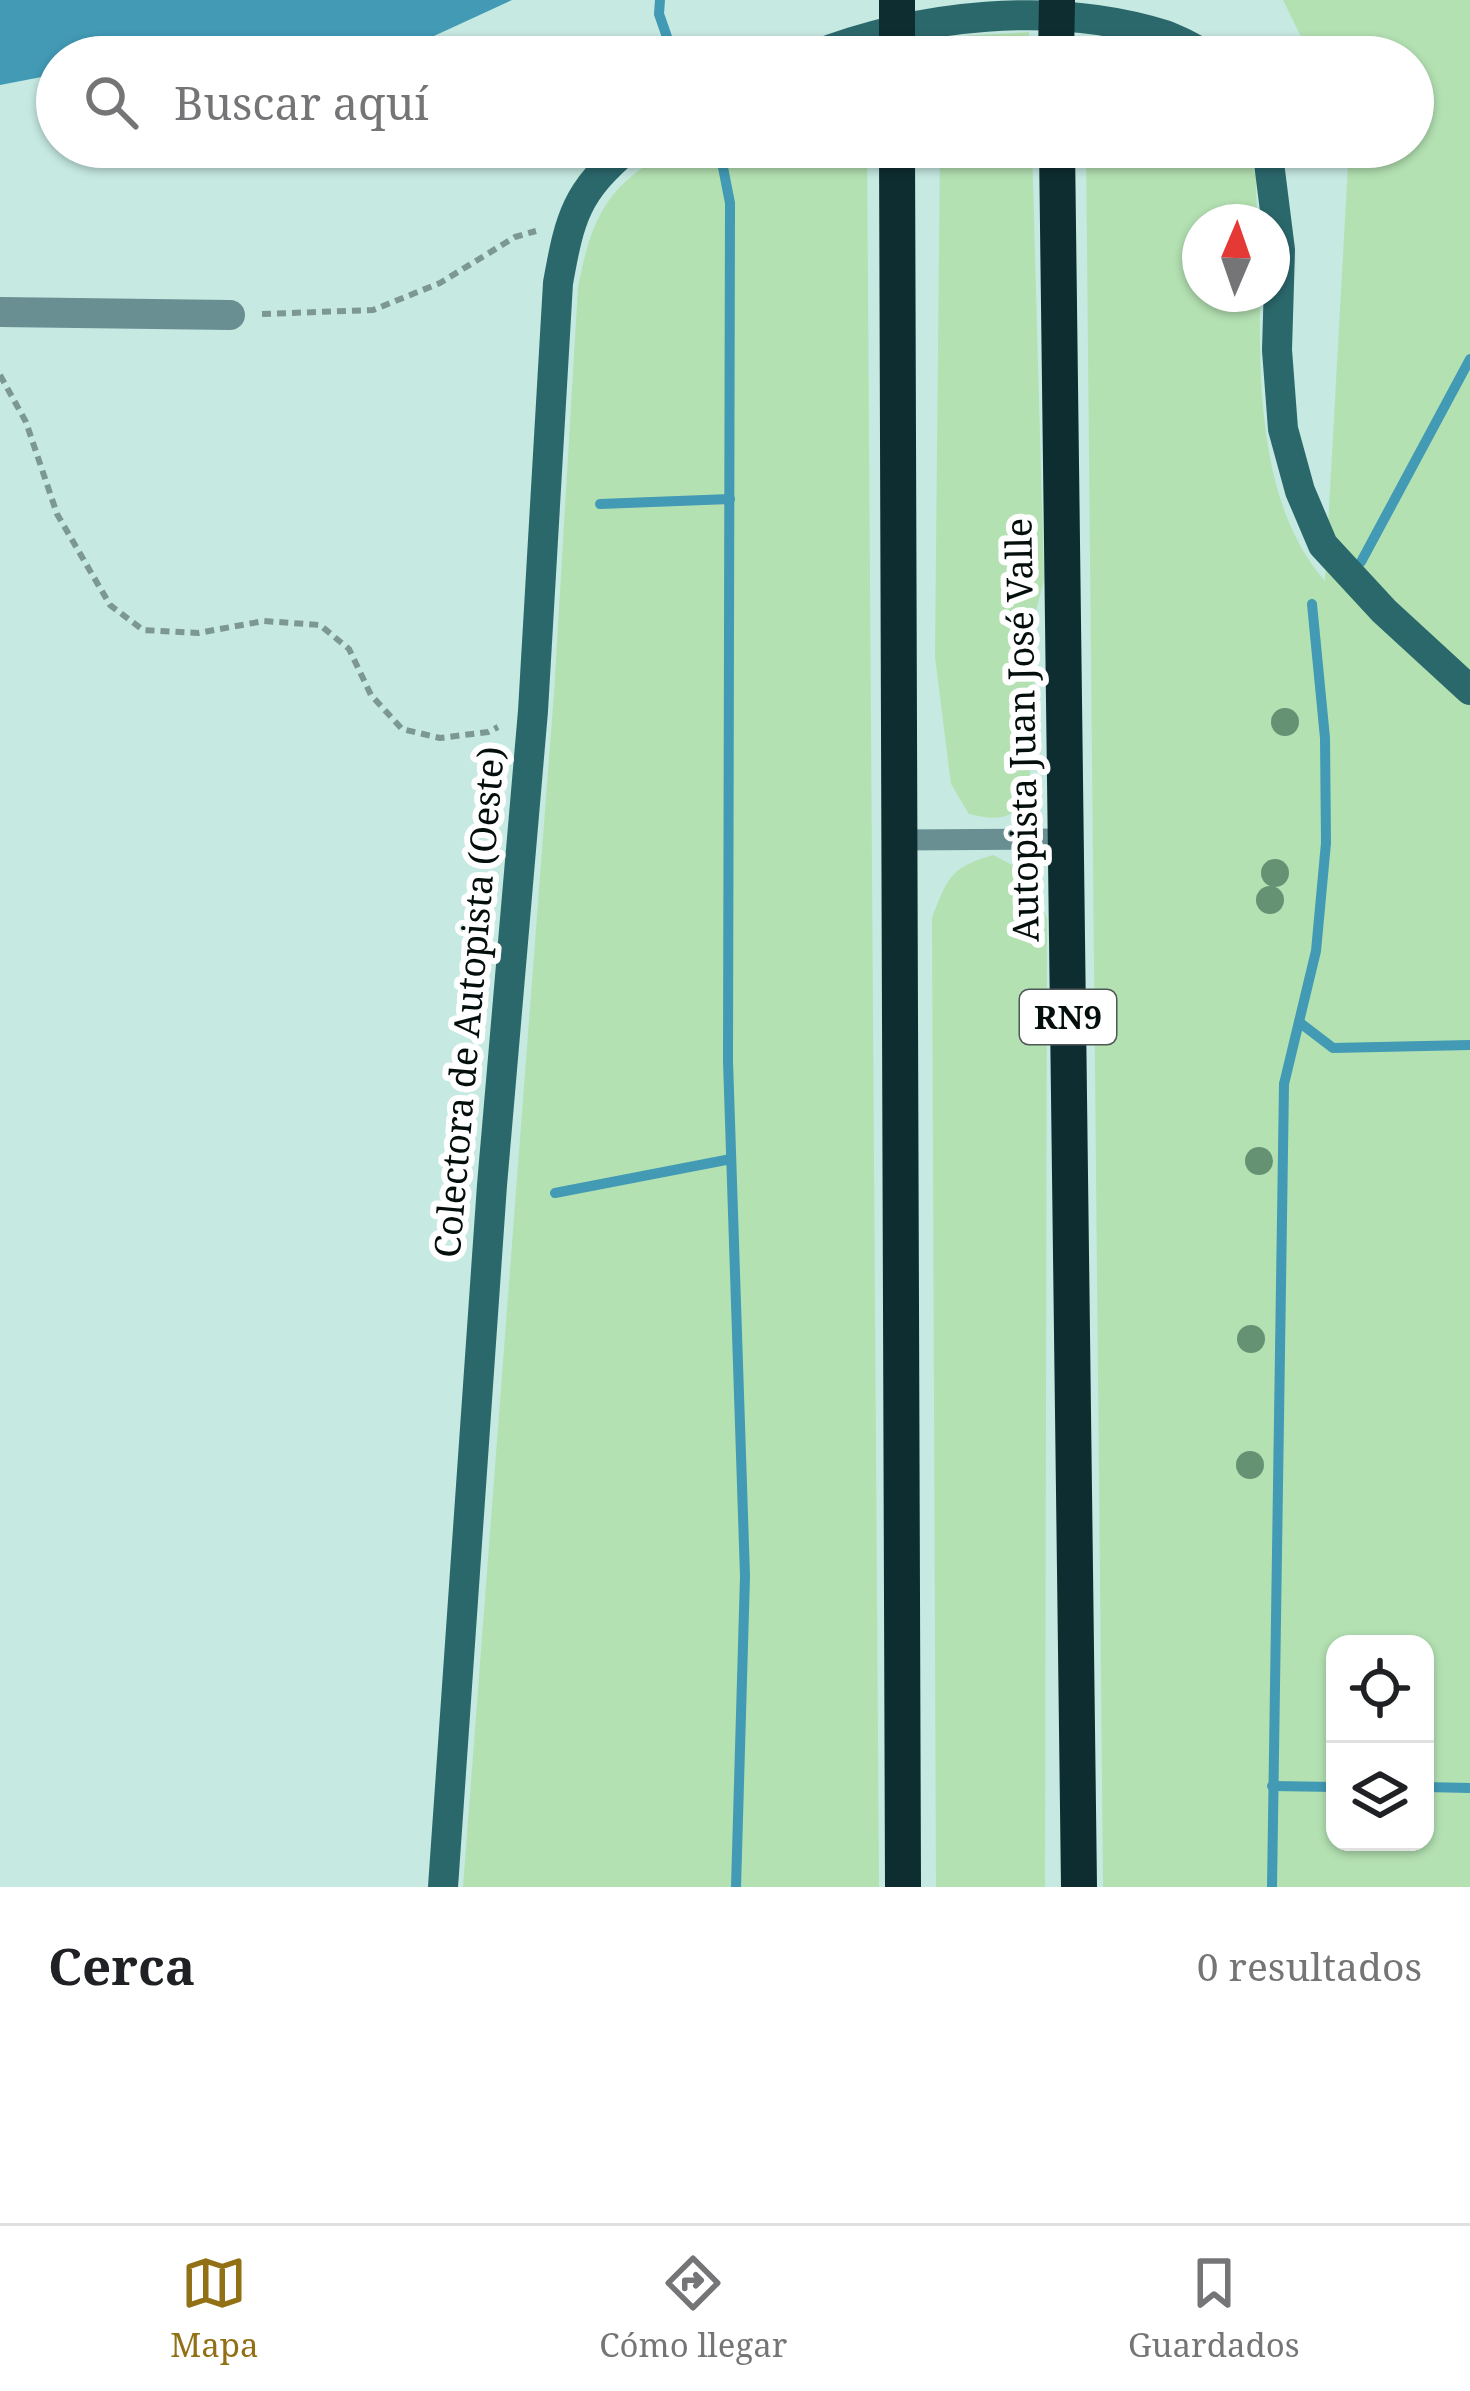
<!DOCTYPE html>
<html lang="es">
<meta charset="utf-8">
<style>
:root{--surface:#fff;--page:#f6f6f6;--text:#202124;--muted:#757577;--line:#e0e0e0;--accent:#917016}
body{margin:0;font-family:"Noto Serif",serif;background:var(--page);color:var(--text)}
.controls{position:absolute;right:36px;bottom:36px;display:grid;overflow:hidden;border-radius:24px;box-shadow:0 3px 9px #0004}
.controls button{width:108px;height:108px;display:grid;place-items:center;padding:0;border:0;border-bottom:3px solid var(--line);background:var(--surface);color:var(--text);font:60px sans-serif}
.compass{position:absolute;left:1182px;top:204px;width:108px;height:108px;border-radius:50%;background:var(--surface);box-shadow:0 3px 9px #0004;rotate:2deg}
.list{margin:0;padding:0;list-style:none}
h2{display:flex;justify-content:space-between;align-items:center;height:156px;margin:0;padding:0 48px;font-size:51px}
h2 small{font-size:39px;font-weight:400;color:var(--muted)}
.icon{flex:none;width:66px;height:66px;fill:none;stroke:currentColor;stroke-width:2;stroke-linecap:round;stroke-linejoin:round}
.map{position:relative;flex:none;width:1470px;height:1887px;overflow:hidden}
.search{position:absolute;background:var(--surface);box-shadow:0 3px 9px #0004;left:36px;right:36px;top:36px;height:132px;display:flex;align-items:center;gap:30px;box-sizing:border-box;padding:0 42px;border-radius:66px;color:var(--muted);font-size:45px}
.sheet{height:336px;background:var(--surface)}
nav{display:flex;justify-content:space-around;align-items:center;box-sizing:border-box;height:168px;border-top:3px solid var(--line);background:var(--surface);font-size:33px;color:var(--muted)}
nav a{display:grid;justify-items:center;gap:6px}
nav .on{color:var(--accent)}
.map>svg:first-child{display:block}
.green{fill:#b3e1b2;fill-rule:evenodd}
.water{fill:#429ab5}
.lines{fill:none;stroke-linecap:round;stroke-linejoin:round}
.stream{stroke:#429ab5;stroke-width:10}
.path{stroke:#7d9792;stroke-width:6;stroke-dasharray:9 6;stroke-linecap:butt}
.service{stroke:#6a8f92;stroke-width:21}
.minor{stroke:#6a8f92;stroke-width:30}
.secondary{stroke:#2b686c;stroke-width:30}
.motorway{stroke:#0e2d30;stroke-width:36}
.tree{fill:#659273}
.labels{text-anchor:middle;stroke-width:12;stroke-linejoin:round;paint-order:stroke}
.shield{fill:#fff;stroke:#4f5756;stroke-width:3}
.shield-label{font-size:33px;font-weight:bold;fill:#040f0d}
.street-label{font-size:36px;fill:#040f0d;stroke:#fff}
</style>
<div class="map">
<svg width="1470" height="1887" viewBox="0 0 1470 1887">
<rect width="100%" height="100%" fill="#c6e9e2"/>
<g class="green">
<path d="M1283 0H1470V1887H1103L1086 147H1245L1256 177 1257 222H1200V294H1260C1259 388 1260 507 1325 581L1349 147H1413V57H1311ZM1335 1644H1425V1842H1335Z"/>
<polygon points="1029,32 1029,57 941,57 941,43 962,36"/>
<polygon points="1086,37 1123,44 1154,57 1086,57"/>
<path d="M676 147H867L879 1887H463L554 693 578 288C592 214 608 184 676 147Z"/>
<path d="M940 147H1032L1044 579C1041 594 1035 610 1034 625 1030 667 1044 783 1014 811 1001 822 984 817 969 814L951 784 935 657Z"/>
<path d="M993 855 1020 869 1047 918 1045 1887H936L932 918C948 878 949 868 993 855Z"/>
</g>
<polygon class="water" points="0,0 512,0 397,53 359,57 57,57 57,74 0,85"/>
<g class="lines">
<g class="stream">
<polyline points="660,0 659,14 674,57"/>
<polyline points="719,147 730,203 728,1061 745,1576 736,1887"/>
<polyline points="600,504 730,499"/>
<polyline points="1361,562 1470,359"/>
<polyline points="1299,1022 1333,1048 1470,1045"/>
<polyline points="555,1193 731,1159"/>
<polyline points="1272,1786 1335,1787"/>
<polyline points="1425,1787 1470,1788"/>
<polyline points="1272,1887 1284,1084 1316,951 1326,843 1325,738 1312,604"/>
</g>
<g class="path">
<polyline points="262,314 373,310 440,283 515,237 536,231"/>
<polyline points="0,375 26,422 57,514 110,605 143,630 198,633 264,621 320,625 349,649 371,695 402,729 440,738 488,732 498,727"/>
</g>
<polyline class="service" points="899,840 1066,839"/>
<polyline class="minor" points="0,312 230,315"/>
<g class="secondary">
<path d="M810 57C919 14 1053 0 1165 35 1179 41 1194 47 1206 57"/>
<polyline points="1267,147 1280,250 1277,350 1283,429 1300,491 1323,545 1384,611 1470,690"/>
<path d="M443 1887 492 1185 533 711 558 283C570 216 576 192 629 147"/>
</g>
<g class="motorway">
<polyline points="897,57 897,0"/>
<polyline points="1056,57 1057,0"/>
<polyline points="897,147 903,1887"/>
<polyline points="1057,147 1079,1887"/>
</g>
</g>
<g class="tree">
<circle cx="1285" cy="722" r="14"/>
<circle cx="1275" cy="873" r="14"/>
<circle cx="1270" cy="900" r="14"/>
<circle cx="1259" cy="1161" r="14"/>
<circle cx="1251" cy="1339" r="14"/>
<circle cx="1250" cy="1465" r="14"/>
</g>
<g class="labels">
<rect class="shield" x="1020" y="990" width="96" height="54" rx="9"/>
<g class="shield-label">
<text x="1068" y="1029">RN9</text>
</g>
<g class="street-label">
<text transform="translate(1022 730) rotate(-91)" y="13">Autopista Juan José Valle</text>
<text transform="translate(469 1002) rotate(-85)" y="13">Colectora de Autopista (Oeste)</text>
</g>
</g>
</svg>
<div class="controls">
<button><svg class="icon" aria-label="locate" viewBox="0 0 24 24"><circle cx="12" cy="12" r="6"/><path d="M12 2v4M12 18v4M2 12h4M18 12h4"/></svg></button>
<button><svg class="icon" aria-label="layers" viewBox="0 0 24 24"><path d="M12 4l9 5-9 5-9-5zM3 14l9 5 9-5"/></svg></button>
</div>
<svg class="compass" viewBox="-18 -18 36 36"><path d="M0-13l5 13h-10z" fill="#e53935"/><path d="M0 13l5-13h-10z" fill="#757577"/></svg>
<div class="search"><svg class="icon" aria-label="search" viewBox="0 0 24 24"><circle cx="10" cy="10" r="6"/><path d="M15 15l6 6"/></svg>Buscar aquí</div>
</div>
<section class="sheet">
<h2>Cerca<small>0 resultados</small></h2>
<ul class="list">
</ul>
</section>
<nav>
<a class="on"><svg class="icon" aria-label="map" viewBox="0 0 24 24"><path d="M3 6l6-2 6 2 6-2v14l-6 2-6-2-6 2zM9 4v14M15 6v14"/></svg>Mapa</a>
<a><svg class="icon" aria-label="directions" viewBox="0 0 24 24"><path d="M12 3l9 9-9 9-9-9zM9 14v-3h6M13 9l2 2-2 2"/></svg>Cómo llegar</a>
<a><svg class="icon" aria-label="saved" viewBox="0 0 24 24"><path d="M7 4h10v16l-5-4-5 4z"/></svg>Guardados</a>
</nav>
